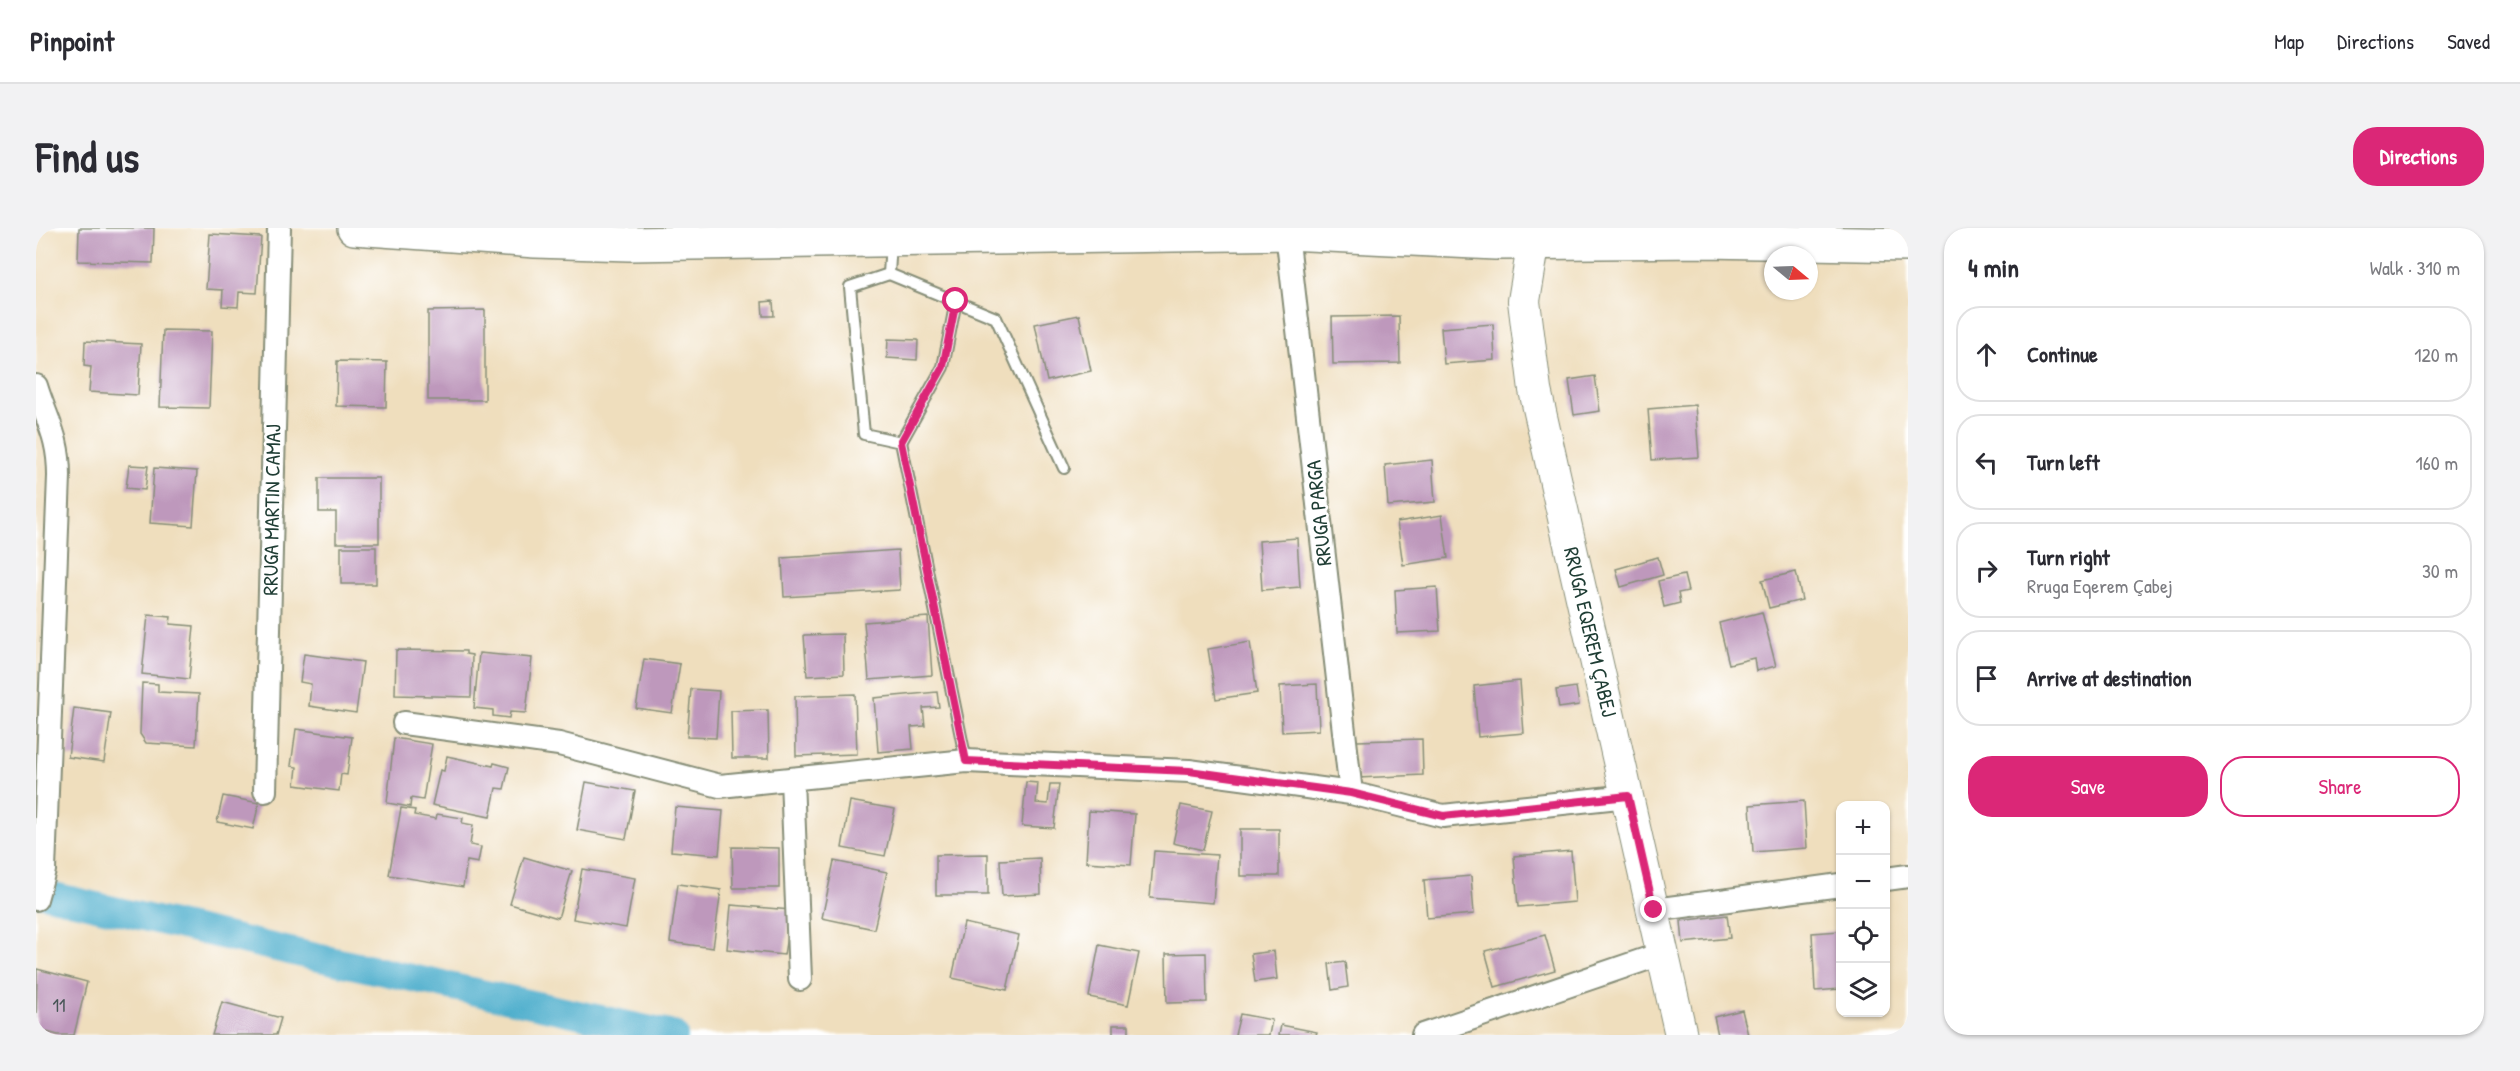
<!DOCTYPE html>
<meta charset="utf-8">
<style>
:root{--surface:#fff;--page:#f2f2f3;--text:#2b2b33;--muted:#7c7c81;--line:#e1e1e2;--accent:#db2777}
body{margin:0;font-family:"Patrick Hand",sans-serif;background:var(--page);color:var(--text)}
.controls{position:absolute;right:18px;bottom:18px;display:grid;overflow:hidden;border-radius:12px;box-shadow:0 2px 4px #0004}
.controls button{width:54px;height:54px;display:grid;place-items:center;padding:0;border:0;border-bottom:2px solid var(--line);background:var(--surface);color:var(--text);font:30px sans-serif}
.compass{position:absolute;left:1728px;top:18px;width:54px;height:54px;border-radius:50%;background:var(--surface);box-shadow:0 2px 4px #0004;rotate:109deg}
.stop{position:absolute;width:18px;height:18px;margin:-14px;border:4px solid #db2777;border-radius:50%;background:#fff}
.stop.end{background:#db2777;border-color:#fff;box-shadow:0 2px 6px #0008}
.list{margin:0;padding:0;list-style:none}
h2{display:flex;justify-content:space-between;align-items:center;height:78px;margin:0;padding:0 24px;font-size:26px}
h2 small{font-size:20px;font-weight:400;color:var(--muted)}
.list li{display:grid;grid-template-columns:39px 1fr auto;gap:18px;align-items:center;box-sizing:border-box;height:96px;margin:0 12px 12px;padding:0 12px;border:2px solid var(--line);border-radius:24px}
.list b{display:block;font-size:22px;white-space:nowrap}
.list p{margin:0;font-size:20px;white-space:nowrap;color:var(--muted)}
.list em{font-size:20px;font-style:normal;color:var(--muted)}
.actions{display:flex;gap:12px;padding:18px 24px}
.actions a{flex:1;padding:14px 0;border:2px solid var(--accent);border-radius:24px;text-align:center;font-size:21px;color:var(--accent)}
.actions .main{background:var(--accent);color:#fff}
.icon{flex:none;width:33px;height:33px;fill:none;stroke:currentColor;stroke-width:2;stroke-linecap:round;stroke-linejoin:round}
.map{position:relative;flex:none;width:1872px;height:807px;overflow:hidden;border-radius:24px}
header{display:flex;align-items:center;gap:36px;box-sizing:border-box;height:84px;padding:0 30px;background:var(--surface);border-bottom:2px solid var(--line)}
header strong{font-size:28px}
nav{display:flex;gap:33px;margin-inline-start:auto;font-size:21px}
.intro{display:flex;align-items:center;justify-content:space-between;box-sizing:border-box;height:144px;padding:0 36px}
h1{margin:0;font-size:42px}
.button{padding:15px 27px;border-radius:24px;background:var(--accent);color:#fff;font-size:21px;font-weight:700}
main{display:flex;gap:36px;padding:0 36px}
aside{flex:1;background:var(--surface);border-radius:24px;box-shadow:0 2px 4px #0004}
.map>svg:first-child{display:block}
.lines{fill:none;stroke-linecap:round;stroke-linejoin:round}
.canal{stroke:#4daecc;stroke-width:28}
.building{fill:#be98bc}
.lane-casing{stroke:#878e78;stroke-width:14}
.street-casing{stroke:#878e78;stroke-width:26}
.secondary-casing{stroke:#878e78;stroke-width:34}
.highway-casing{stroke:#878e78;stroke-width:36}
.lane{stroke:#fff;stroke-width:10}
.street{stroke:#fff;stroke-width:22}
.secondary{stroke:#fff;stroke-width:32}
.highway{stroke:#fff;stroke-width:33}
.route{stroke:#db2777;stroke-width:8}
.labels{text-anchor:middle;stroke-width:5;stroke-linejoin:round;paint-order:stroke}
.number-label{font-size:18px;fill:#475456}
.street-label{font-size:21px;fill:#1f3d34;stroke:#fff}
</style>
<header>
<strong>Pinpoint</strong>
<nav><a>Map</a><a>Directions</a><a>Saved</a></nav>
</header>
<div class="intro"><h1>Find us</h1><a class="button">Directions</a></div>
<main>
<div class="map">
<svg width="1872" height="807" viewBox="0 0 1872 807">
<rect width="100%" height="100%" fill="#fff"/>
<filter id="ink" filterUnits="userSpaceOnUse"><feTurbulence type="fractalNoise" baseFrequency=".0167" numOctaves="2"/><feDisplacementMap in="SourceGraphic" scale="12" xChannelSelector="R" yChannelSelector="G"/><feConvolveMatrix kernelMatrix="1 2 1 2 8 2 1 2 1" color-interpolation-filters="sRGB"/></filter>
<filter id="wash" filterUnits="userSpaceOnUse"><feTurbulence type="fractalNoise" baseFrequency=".008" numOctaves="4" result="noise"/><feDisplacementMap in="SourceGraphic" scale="24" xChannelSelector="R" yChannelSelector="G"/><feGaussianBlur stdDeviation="1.35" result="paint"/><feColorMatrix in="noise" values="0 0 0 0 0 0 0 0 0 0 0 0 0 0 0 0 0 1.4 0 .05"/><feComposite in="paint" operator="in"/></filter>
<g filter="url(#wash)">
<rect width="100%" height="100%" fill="#efdebd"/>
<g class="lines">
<polyline class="canal" points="0,664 275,728 638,807"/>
</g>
<g id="blocks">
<g class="building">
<polygon points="43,0 118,0 117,35 42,33"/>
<polygon points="174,6 225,9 221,65 203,64 202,79 186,78 187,62 170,61"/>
<polygon points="737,73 738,88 727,88 726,74"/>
<polygon points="449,82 449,172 392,172 392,83"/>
<polygon points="1043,87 1055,143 1011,153 999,96"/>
<polygon points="1363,88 1364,135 1297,136 1296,89"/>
<polygon points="1457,96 1459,132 1408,136 1405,100"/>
<polygon points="127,102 176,103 173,180 124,179"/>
<polygon points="852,111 882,112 881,132 851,130"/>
<polygon points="49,113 105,116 102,167 53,164 55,139 48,138"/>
<polygon points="301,133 351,134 350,179 300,178"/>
<polygon points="1559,148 1564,183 1538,187 1533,152"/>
<polygon points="1659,177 1663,229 1616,232 1612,181"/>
<polygon points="1396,232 1399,274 1352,278 1349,237"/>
<polygon points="93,237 112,238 109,262 90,260"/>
<polygon points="118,240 161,243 157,298 114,295"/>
<polygon points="283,250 343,250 343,315 300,315 300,284 283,284"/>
<polygon points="1406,287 1412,330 1367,337 1361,294"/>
<polygon points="1261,310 1264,359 1226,362 1223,313"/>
<rect x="305" y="319" width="35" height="37"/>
<polygon points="862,322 864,362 748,369 746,330"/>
<polygon points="1622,329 1627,347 1585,359 1580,341"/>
<polygon points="1760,344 1766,372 1733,380 1726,352"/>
<polygon points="1648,347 1652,363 1642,365 1644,375 1628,379 1622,353"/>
<polygon points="1401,359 1404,403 1361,405 1359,362"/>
<polygon points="1726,384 1740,438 1720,443 1718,430 1693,436 1683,395"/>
<polygon points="112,387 135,389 134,396 158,398 153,451 106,446"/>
<polygon points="892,389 896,447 833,452 828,394"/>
<polygon points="807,406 808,446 771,448 768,407"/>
<polygon points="1214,414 1221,465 1180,471 1172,421"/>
<polygon points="360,422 430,423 430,426 436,427 435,469 359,467"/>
<polygon points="443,425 496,430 490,485 474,484 473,490 457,488 457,482 438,480"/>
<polygon points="268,426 327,434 320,485 273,478 275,456 264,454"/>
<polygon points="608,431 644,436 636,485 600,480"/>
<polygon points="1484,453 1488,505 1442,509 1438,458"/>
<polygon points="106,455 122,456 122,464 163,466 160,518 110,515 104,506"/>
<polygon points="1281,456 1283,502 1246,504 1244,458"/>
<polygon points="1540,459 1543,477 1523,480 1520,462"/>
<polygon points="655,461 683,463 680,510 651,509"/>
<polygon points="901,464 903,479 887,480 889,498 875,499 877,521 842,524 838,470"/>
<polygon points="819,466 821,526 760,528 759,468"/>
<polygon points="38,480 75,485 68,534 32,529"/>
<polygon points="732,482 733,530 696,530 695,483"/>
<polygon points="260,501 316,509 311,547 305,546 303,563 259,557 261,539 255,538"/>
<polygon points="358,510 396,516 387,572 375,570 374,579 351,575"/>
<polygon points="1386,511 1387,547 1322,550 1321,513"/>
<polygon points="411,528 457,538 458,535 473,539 468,561 460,560 454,589 396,577 404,542 408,543"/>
<polygon points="550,554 599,563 590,611 541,602"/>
<polygon points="990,554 1002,555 1000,575 1012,576 1014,556 1023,556 1018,600 986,598"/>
<polygon points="187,568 223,575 217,601 181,594"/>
<polygon points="814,573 859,581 849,628 806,620"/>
<polygon points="1768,573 1771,620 1717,624 1714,577"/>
<polygon points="1145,577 1176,583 1167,622 1137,615"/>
<polygon points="639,579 687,583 683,627 635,623"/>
<polygon points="365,580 379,582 378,587 400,591 401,586 427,590 426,595 437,597 434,617 445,619 442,635 431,633 427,659 353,647"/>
<polygon points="1053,583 1099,586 1095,637 1050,634"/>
<rect x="1204" y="601" width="39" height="47"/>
<polygon points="696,619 743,620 743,660 697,660"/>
<polygon points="1118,623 1181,627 1177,675 1114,670"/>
<polygon points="1535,623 1539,674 1482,679 1478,628"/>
<polygon points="952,626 952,667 900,667 900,627"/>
<polygon points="488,629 536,643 522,690 474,676"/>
<polygon points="1004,630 1005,666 966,668 964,632"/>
<polygon points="798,633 851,644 838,701 786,690"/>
<polygon points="546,641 599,650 590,700 537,691"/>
<polygon points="1435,648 1438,686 1391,690 1388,652"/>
<polygon points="642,656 685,662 677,720 634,714"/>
<polygon points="695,677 755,682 748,727 691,721"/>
<polygon points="1691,687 1694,710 1647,715 1645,693"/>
<polygon points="928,695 983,707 971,762 916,750"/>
<polygon points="1804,703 1804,761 1779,763 1776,705"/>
<polygon points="1509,707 1519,742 1459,759 1449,723"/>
<polygon points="1063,717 1103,725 1092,777 1053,769"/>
<polygon points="1238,723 1241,751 1219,754 1215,726"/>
<polygon points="1170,725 1171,774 1131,775 1130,726"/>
<polygon points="1309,734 1312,759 1296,762 1293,736"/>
<polygon points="1,741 51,754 38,807 22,807 0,801"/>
<polygon points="186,774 245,790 240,807 176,807"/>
<polygon points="1706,782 1712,807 1682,807 1678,789"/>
<polygon points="1204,786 1236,792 1233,807 1199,807"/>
<rect x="1077" y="797" width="16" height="10"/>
<polygon points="1245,797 1281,804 1280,807 1243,807"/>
</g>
</g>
</g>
<g filter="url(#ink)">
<use href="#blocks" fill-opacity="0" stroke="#878e78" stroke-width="1.5"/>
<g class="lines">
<g class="lane-casing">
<g id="lane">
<polyline points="855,14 853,46 960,90 1028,240"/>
<polyline points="853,46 814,59 828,206 865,214 907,139 920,73"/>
<polyline points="865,214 930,533"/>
</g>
</g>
<g class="street-casing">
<g id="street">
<polyline points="1251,5 1315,565"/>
<path d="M0 158C11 194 23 208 23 248L8 642 0 671"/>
<polyline points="368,495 523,516 684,558 930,533 1153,543 1315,565 1407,588 1592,568"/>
<polyline points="756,551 764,751"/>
<polyline points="229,563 243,0"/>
<polyline points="1850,651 1872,648"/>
<polyline points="1618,682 1804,657"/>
<polyline points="1387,807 1625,726"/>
</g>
</g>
<g class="secondary-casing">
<polyline id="secondary" points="1500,0 1488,73 1499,162 1645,807"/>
</g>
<g class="highway-casing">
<polyline id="highway" points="318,0 499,13 593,16 1251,5 1459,15 1669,13 1872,17"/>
</g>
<use href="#lane" class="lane"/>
<use href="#street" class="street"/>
<use href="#secondary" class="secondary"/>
<use href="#highway" class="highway"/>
</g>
</g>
<g class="lines" filter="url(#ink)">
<polyline class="route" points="920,73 907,139 865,214 930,533 1153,543 1315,565 1407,588 1592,568 1618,682"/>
</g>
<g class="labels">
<g class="number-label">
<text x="23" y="784">11</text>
</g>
<g class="street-label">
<text transform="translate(236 282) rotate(-89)" y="7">RRUGA MARTIN CAMAJ</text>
<text transform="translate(1283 285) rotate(-96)" y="7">RRUGA PARGA</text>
<text transform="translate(1554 404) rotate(77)" y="7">RRUGA EQEREM ÇABEJ</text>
</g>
</g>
</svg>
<div class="controls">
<button>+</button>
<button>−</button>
<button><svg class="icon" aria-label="locate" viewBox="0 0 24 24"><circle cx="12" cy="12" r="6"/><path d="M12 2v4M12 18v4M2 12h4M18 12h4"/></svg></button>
<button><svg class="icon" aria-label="layers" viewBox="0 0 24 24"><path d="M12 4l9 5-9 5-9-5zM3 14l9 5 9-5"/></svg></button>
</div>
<svg class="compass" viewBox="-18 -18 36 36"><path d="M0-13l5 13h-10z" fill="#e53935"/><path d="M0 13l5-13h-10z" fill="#7c7c81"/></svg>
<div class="stop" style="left:920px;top:73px"></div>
<div class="stop end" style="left:1618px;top:682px"></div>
</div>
<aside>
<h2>4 min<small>Walk · 310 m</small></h2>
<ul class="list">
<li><svg class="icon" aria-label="ahead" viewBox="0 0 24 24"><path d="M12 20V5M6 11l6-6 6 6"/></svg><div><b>Continue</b></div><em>120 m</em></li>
<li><svg class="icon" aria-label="left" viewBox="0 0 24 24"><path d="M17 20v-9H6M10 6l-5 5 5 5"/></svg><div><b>Turn left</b></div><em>160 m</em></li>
<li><svg class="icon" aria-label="right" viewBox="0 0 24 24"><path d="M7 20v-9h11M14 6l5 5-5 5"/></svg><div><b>Turn right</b><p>Rruga Eqerem Çabej</p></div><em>30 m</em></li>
<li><svg class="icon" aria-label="arrive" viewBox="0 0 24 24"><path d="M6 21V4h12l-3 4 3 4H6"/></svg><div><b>Arrive at destination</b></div></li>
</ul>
<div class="actions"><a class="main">Save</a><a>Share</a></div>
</aside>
</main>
